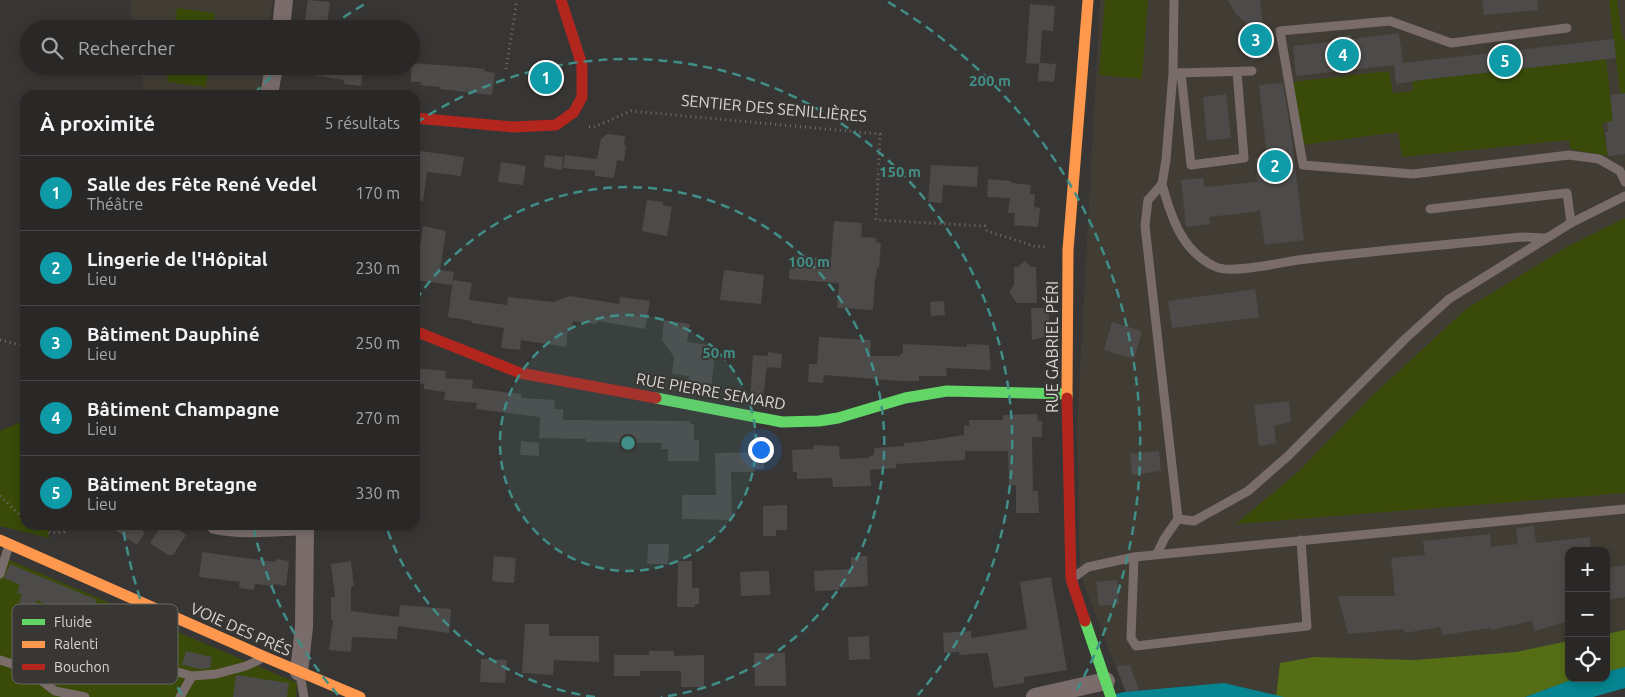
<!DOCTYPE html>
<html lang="fr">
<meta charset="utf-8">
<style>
:root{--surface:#2a2827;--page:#32302f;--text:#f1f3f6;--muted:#a5a6a7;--line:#464444;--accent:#bca0f2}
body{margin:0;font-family:Ubuntu,sans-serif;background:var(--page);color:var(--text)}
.controls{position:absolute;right:15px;bottom:15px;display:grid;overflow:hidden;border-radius:10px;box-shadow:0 2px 8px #0003}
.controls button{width:45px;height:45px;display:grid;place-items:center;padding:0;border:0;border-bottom:1px solid var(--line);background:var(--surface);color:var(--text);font:25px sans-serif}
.you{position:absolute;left:760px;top:449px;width:18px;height:18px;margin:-12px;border:4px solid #fff;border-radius:50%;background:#1a73e8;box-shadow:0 0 0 8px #1a73e833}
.badge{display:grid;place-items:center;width:32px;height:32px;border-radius:50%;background:var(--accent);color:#fff;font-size:16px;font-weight:700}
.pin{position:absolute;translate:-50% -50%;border:2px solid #fff;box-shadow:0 1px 5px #0006}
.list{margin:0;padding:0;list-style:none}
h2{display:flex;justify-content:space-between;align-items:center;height:65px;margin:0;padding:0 20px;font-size:21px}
h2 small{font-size:16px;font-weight:400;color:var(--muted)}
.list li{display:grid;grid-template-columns:32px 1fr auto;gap:15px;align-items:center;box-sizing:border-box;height:75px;padding:0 20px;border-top:1px solid var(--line)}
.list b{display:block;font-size:19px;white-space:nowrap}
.list p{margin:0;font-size:16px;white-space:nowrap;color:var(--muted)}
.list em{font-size:16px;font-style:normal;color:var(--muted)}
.icon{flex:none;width:28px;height:28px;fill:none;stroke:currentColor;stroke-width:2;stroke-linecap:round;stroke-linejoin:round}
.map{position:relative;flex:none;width:1625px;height:697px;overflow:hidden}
.search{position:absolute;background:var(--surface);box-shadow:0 2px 8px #0003;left:20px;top:20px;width:400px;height:55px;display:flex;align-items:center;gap:12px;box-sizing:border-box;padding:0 18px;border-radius:28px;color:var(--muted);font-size:19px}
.panel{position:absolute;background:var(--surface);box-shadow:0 2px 8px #0003;left:20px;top:90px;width:400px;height:440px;border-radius:15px}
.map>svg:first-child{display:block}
.built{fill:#413c34;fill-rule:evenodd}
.green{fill:#394a09}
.forest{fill:#556e16}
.water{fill:#068591}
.building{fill:#4d4b49}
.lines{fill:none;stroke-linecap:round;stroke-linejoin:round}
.path{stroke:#766e6b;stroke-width:3;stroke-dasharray:1 4;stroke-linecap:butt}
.lane{stroke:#796c6a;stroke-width:9}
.street{stroke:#796c6a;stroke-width:18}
.fast{stroke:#63d668;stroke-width:11}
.slow{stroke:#ff974d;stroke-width:11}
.jam{stroke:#b3261e;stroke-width:11}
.ring{fill:none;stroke:#418e88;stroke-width:2.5;stroke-dasharray:9 6}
.labels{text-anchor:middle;stroke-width:4;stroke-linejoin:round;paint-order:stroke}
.street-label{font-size:16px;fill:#d8d6d4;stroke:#393733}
.key{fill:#393733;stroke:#696763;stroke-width:1}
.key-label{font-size:14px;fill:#d8d6d4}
.centre{fill:#418e88;stroke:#393733;stroke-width:2.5}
.ring-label{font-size:15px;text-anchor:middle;font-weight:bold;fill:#418e88;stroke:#393733;stroke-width:4;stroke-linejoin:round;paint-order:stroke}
</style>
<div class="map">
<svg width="1625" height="697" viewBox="0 0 1625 697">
<rect width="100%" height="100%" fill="#383634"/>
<g class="built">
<polygon points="129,0 273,0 268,29 134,29"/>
<path d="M1100 0H1625V688L1593 697H1126L1125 692 1080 574 1077 427ZM1569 551H1606V678H1569Z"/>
<polygon points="140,66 263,66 258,95 145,95"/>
</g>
<g class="green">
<polygon points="1105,0 1148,0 1142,79 1099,75"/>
<polygon points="1609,0 1617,0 1622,36 1625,41 1625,93 1620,94"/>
<polygon points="177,8 215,13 213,29 174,29"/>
<polygon points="1606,59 1613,121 1602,123 1608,156 1570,149 1569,140 1402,157 1398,132 1302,145 1292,82 1389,71 1393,93 1413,91 1412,81"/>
<polygon points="169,66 208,66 206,87 167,82"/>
<polygon points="1625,218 1625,493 1236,524 1299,471 1373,395 1466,309 1565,248"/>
<polygon points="25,420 25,525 48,525 49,538 0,526 0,431"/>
<polygon points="0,556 297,683 296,697 0,697"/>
</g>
<g class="forest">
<polygon points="1625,630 1625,667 1606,672 1606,634"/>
<polygon points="1569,641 1569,678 1577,678 1525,697 1276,697 1280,663 1314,657 1414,660 1516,652"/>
</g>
<g class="water">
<polygon points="1625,667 1625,688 1593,697 1525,697 1577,678 1606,678 1606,672"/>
<polygon points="1224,683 1284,697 1106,697 1124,692"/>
</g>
<g class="building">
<polygon points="308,0 330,2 327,23 305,20"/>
<polygon points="1228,0 1260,0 1267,58 1250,61 1246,23 1236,14"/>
<polygon points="1482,0 1537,0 1538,10 1484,15"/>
<polygon points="1030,4 1055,6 1053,31 1042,30 1040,63 1056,64 1054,82 1038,81 1039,64 1026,63"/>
<polygon points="1399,33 1403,63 1614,39 1616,58 1421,80 1396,84 1394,65 1296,76 1293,46 1339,41 1339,36 1351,35 1352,39"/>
<polygon points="411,63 466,67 485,69 484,71 495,73 492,95 440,89 440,87 420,85 421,82 411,82"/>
<polygon points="308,66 363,66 361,86 344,84 344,80 307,74"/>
<polygon points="1283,83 1291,133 1304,240 1265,245 1260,211 1209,217 1210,224 1186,227 1181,180 1203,178 1205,187 1257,182 1255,158 1267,157 1259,85"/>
<polygon points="1625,93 1625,154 1608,156 1605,132 1608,132 1607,122 1613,121 1610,95"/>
<polygon points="1226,94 1231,138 1207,141 1203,97"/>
<polygon points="607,134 625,136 624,145 626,145 624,161 617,160 614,178 595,176 595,171 563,168 565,155 597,159 601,139"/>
<polygon points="420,151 464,157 461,176 427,172 423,201 415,200 415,154 420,154"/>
<polygon points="545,155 563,157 562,170 544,167"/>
<polygon points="501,162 526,166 523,185 498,182"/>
<polygon points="931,165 978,167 977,187 943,185 942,203 928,202"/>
<polygon points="988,179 1011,181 1011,183 1031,185 1030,194 1035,194 1034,207 1040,208 1038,227 1014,225 1015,213 1008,213 1010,198 987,197"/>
<polygon points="647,200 663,202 663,205 672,207 667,236 642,231"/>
<polygon points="834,221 862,223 861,237 876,238 876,242 881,243 879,268 877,267 876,278 875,279 873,310 837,308 839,283 789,279 791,255 831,259"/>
<polygon points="423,226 446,231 440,270 454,272 452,285 415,280"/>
<polygon points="1025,261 1031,267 1036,267 1037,303 1017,303 1009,292 1014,285 1014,267 1018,267"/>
<polygon points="724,270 764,275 761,304 720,300"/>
<polygon points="453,280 472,283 469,300 507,305 508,297 553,302 570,296 619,304 620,297 650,301 645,329 597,321 596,324 573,321 572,328 568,328 566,347 521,340 520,350 501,348 504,328 472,323 472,321 448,317"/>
<polygon points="1255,289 1259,317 1172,328 1168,301"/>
<polygon points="944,301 945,315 931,316 930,302"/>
<polygon points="1031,308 1049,308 1049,336 1032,340"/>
<polygon points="664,320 690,324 687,342 716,346 711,387 688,383 689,376 672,374 674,357 662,340"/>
<polygon points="1112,322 1142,331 1134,359 1104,350"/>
<polygon points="819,337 871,340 870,356 900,356 900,354 903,354 903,344 967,347 967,344 989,345 991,370 946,368 947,376 919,376 919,381 901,381 824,375 823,383 808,382 809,364 817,364"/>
<polygon points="768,352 782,354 781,368 767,367"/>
<polygon points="753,355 768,356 763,398 750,398"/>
<polygon points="415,368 446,371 445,378 473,380 472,388 521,394 521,398 555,400 554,409 563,409 563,420 690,421 690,424 694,424 694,440 699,440 699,461 668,461 668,449 661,449 662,443 586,442 586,439 539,438 540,417 476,409 477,403 444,400 445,392 424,389 424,384 415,383"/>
<polygon points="1289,401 1291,422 1274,426 1276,443 1259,446 1254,405"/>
<polygon points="1037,414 1038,421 1042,421 1042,437 1032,437 1033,491 1038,491 1039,513 1016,513 1016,485 1009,485 1008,451 965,451 965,460 896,464 896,468 870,470 871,486 833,487 832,478 797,479 797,472 793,472 792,450 814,449 814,445 839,446 840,459 869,458 869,456 874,455 874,448 904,446 904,443 925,441 964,435 964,425 969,426 969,420 1003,420 1003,415"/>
<polygon points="521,441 539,443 539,456 520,455"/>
<polygon points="1159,451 1161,471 1132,475 1130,454"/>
<polygon points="764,452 764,469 755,469 755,472 731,472 732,520 682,519 682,495 716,495 715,453"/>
<polygon points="787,505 787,530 776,530 776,536 763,536 763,506"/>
<polygon points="107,525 134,525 145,532 137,545"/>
<polygon points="162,525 171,525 186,535 173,555 168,555 150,543"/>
<polygon points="1534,526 1536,543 1590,537 1591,551 1569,551 1569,621 1535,631 1532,621 1491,630 1491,628 1442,635 1440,627 1405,633 1404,629 1348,634 1338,596 1395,596 1391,558 1425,555 1423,541 1490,534 1491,547 1518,544 1516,528"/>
<polygon points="648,544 669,544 668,564 647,564"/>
<polygon points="202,552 275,562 276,559 289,561 286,586 274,584 273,586 255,584 254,590 239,588 240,582 199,577"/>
<polygon points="494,556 516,558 514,583 492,581"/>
<polygon points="867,556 868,586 839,588 840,590 815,591 814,571 851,569 851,557"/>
<polygon points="351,561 354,586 351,587 351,611 399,617 400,605 451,609 449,633 398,626 397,639 352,637 351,652 329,650 333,620 331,620 331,597 335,597 331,564"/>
<polygon points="678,561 692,561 692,588 699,588 699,604 695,604 695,607 677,607"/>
<polygon points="10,564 97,600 86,624 37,600 34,609 19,603 22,594 17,593 20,585 4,578"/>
<polygon points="1625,565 1625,597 1606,600 1606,568"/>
<polygon points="761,571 769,571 770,595 741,596 740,572"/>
<polygon points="1051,577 1067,670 1024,677 1024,683 994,688 988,653 959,655 959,652 944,653 943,633 971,631 971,638 1027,629 1020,582"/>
<polygon points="1117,580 1119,604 1099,606 1096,582"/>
<polygon points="525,624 549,624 549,636 599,636 599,662 554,660 553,675 522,673"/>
<polygon points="869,636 870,659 849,660 848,637"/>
<polygon points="186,651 212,657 210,668 201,669 182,665"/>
<polygon points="649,651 674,651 674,656 704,655 704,687 681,687 681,671 640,671 640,676 614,676 614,655 649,655"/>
<polygon points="754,653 785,653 786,686 755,686"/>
<polygon points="481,659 507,660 505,683 480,682"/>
<polygon points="1130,665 1139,690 1126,692 1116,666"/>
<polygon points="236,675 289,683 287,697 233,697"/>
</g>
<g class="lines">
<g class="path">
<polyline points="506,69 517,0"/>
<polyline points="589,127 594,127 631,111 880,134 876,220 985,226 987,231 1034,246 1047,247"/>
<polyline points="0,340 25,346"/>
<polyline points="0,496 25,520"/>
<polyline points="42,525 50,533 64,532 70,525"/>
</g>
<g class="lane">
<polyline points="1174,0 1173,73 1166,160 1162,184 1148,200 1145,226 1178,519 1194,521 1248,491 1288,456 1405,339 1449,299 1571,223 1625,196"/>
<polyline points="1567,28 1451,43 1390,21 1280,31 1303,165 1413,174 1569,155 1599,159 1620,171 1625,182"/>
<polyline points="1175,73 1252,71"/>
<polyline points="1181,73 1191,165 1244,158 1237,72"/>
<path d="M1162 184C1171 217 1182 252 1216 267 1231 274 1280 263 1298 260 1372 251 1447 245 1521 237L1546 238"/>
<polyline points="1430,209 1567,193 1571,223"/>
<polyline points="1157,554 1164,539 1178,519"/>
<polyline points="1134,557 1131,638 1136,646 1307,626 1301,540"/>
<polyline points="0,574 9,545"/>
<polyline points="1074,577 1088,567 1134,557 1625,509"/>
<polyline points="0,660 25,668 35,655 51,650 153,665 192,676 216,674 246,666 259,660"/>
<polyline points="25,668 55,691 85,697"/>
<polyline points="300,674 304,697"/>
<polyline points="180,697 192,676"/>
</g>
<g class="street">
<polyline points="281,29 284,0"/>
<polyline points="269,95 274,66"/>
<path d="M215 525C244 531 275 527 305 526"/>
<polyline points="299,672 304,627 305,525"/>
<polyline points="1035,697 1106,681"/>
</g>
<g class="fast">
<polyline points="656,398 782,422 819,421 838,418 905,398 947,391 1067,394"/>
<polyline points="1085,621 1111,697"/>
</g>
<g class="slow">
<polyline points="1067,398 1068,250 1088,0"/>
<polyline points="0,540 265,657 360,697"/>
</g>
<g class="jam">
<polyline points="415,118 513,127 556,125 574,112 582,97 582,65 561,0"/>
<polyline points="415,331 520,373 656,398"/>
<polyline points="1067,398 1071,579 1085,621"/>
</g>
</g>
<circle cx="628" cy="443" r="128" fill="#418e88" fill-opacity=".12"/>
<g class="ring">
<circle cx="628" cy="443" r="128"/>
<path d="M595 697A256 256 0 0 1 386 526M416 300A256 256 0 1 1 661 697"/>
<path d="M338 695A384 384 0 0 1 253 526M416 123A384 384 0 0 1 918 695"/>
<path d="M182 695A512 512 0 0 1 123 528M254 94A512 512 0 0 1 279 69M331 26A512 512 0 0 1 368 2M888 2A512 512 0 0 1 1074 695"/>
</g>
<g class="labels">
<g class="street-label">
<text transform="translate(774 108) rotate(5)" y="6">SENTIER DES SENILLIÈRES</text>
<text transform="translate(1052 347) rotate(-90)" y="6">RUE GABRIEL PÉRI</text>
<text transform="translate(711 391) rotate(10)" y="6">RUE PIERRE SEMARD</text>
<text transform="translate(241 629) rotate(24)" y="6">VOIE DES PRÉS</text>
</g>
</g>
<rect x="12" y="604" width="166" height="80" rx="8" class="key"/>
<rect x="22" y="619" width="23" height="6" fill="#63d668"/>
<rect x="22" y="641" width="23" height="7" fill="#ff974d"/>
<rect x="22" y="664" width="23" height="6" fill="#b3261e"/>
<g class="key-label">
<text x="54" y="627">Fluide</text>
<text x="54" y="649">Ralenti</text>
<text x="54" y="672">Bouchon</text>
</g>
<circle cx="628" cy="443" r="8" class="centre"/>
<g class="ring-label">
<text x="990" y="86">200 m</text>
<text x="900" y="177">150 m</text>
<text x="809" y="267">100 m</text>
<text x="719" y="358">50 m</text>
</g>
</svg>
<div class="controls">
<button>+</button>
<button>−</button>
<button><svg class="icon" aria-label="locate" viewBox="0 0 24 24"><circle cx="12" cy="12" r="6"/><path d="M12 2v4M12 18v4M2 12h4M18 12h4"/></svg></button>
</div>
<div class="you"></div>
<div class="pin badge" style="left:546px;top:78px;background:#0f9aa8">1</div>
<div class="pin badge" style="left:1275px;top:166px;background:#0f9aa8">2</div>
<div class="pin badge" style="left:1256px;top:40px;background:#0f9aa8">3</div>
<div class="pin badge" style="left:1343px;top:55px;background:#0f9aa8">4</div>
<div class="pin badge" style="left:1505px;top:61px;background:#0f9aa8">5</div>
<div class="search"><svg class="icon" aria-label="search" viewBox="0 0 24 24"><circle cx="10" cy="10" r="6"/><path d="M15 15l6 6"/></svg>Rechercher</div>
<section class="panel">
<h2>À proximité<small>5 résultats</small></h2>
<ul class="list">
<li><span class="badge" style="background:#0f9aa8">1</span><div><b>Salle des Fête René Vedel</b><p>Théâtre</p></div><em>170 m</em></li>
<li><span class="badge" style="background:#0f9aa8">2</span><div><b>Lingerie de l'Hôpital</b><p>Lieu</p></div><em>230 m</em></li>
<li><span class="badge" style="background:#0f9aa8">3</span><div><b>Bâtiment Dauphiné</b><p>Lieu</p></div><em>250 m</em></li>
<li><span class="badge" style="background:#0f9aa8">4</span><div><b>Bâtiment Champagne</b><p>Lieu</p></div><em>270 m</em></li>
<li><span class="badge" style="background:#0f9aa8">5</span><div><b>Bâtiment Bretagne</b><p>Lieu</p></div><em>330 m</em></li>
</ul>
</section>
</div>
